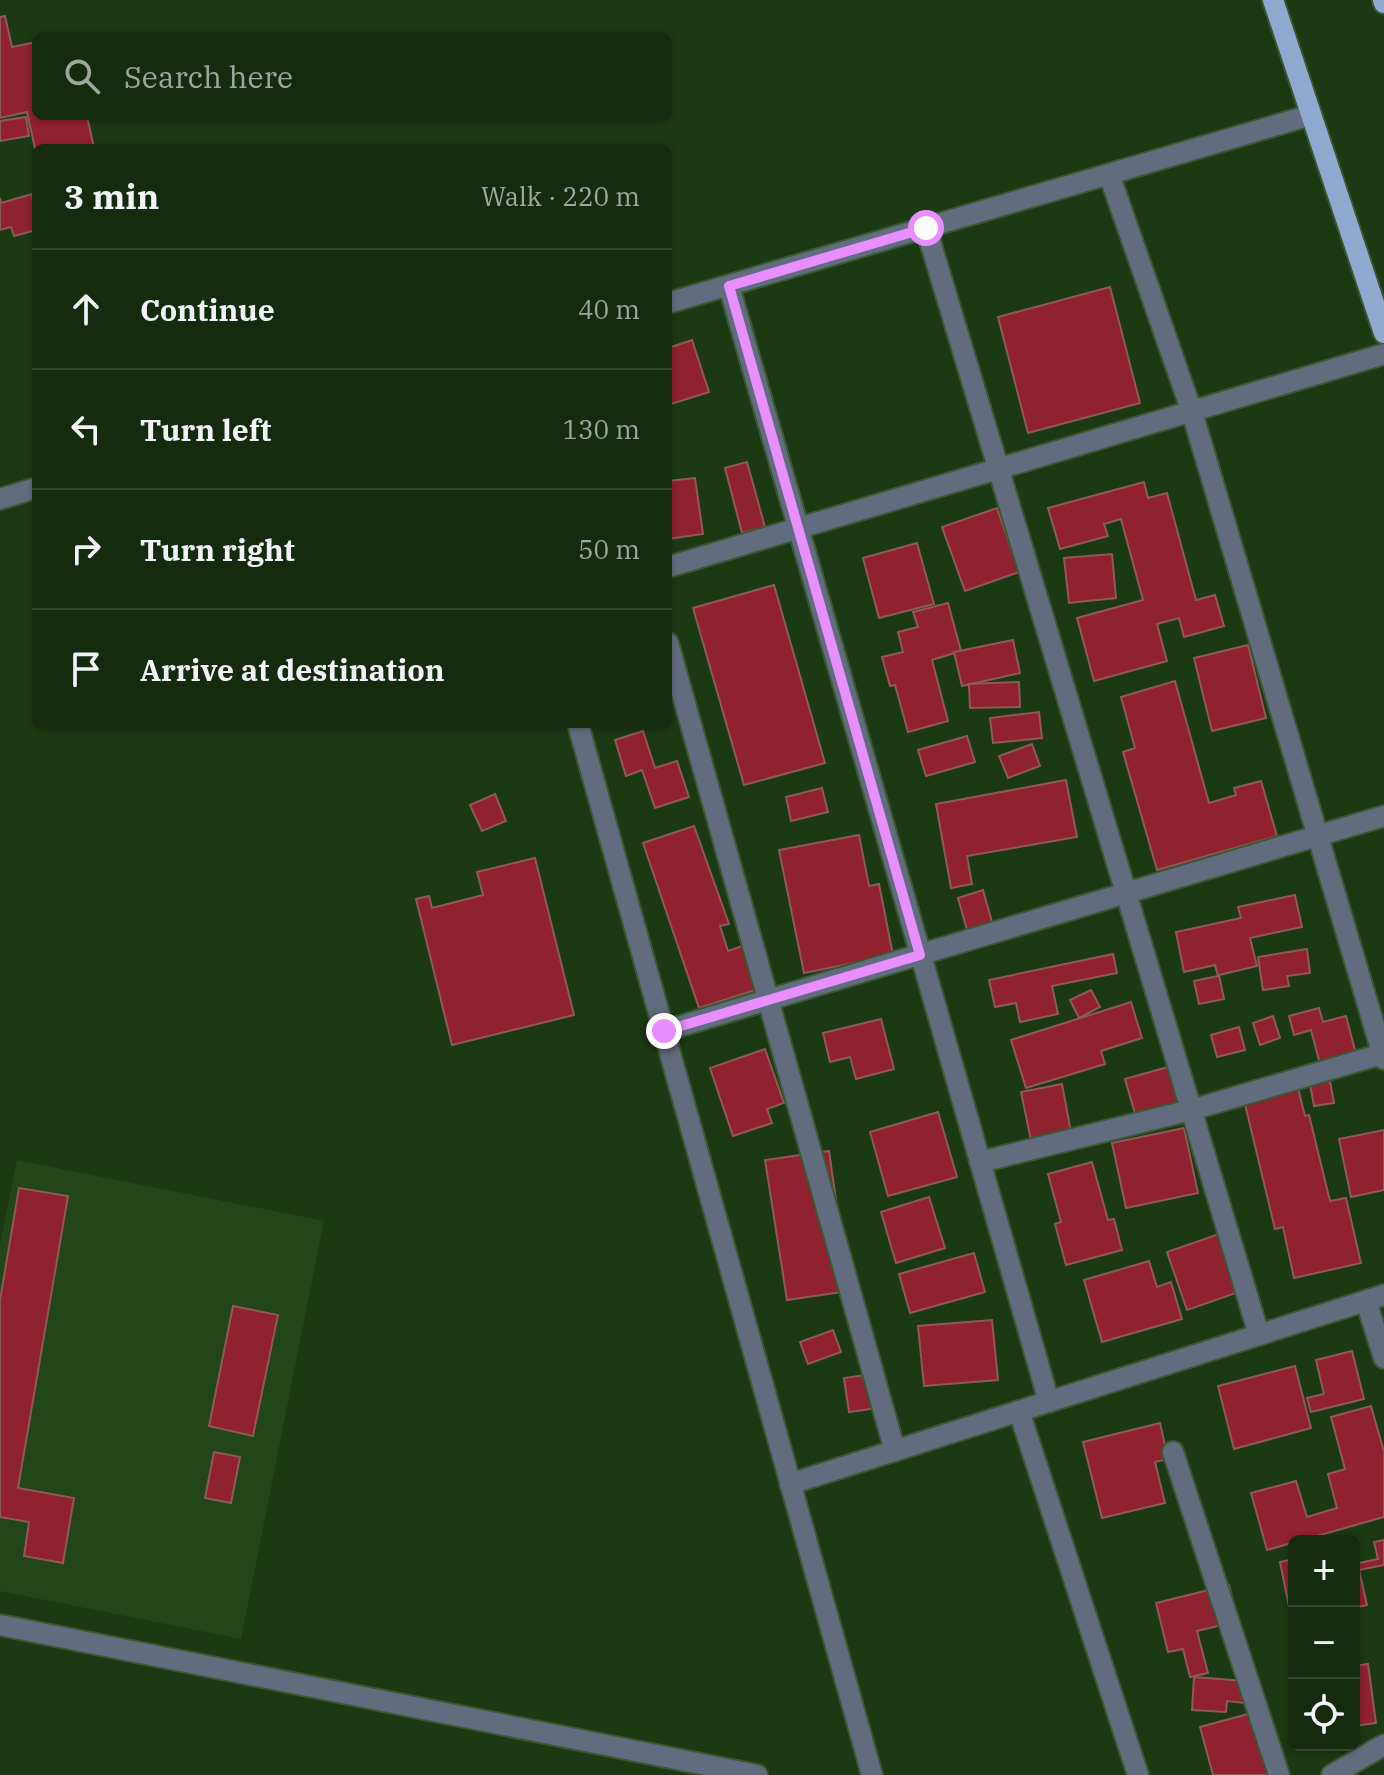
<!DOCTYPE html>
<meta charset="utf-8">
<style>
:root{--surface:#142b0e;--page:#21371c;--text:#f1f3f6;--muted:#9da79e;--line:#33472e}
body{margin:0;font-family:"IBM Plex Serif",serif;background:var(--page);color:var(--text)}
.controls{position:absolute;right:24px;bottom:24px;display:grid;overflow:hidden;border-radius:12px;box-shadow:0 2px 6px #0004}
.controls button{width:72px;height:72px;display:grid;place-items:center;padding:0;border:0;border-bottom:2px solid var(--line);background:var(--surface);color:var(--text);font:40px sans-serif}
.stop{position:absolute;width:24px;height:24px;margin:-18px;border:6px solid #e98eff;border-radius:50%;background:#fff}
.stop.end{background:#e98eff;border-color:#fff;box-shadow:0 2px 8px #0008}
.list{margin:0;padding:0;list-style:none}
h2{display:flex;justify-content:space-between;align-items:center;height:104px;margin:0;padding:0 32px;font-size:34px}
h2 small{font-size:26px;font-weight:400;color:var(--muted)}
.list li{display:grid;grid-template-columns:52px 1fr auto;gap:24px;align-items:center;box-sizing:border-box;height:120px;padding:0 32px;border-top:2px solid var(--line)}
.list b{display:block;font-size:30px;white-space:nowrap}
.list em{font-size:26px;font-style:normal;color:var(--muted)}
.icon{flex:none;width:44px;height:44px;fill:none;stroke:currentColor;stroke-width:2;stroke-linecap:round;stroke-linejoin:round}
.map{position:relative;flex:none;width:1384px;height:1775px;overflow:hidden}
.search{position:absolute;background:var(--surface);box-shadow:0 2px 6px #0004;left:32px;top:32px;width:640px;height:88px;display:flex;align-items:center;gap:20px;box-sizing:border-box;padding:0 28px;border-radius:12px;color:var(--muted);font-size:30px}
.panel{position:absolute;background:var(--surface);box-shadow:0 2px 6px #0004;left:32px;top:144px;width:640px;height:584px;border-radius:12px}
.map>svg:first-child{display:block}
.built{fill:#224519}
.building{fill:#90212e;stroke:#8f595a;stroke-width:2}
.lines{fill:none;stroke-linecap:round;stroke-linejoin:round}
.minor-casing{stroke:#3b5733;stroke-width:24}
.major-casing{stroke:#3b5733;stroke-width:24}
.minor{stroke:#616d7f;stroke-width:20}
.major{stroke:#91a9ce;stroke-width:20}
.route{stroke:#e98eff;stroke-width:10}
</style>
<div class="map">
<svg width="1384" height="1775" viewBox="0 0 1384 1775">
<rect width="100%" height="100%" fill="#1b3913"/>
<polygon class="built" points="17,1160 324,1221 241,1639 0,1591 0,1245"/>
<g class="building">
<polygon points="5,16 12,47 36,42 36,116 87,116 94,148 36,148 36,153 27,112 0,118 0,17"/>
<polygon points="26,117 29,136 0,141 0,121"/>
<polygon points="32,194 36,230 14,236 11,227 0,230 0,198 1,203"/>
<polygon points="1110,287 1140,403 1028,433 998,317"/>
<polygon points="692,340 709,392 668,405 668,348"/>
<polygon points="747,462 765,527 742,533 725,468"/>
<polygon points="695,478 703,534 668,539 668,481"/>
<polygon points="1144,482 1148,498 1167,493 1196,600 1215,595 1224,626 1184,637 1179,618 1157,624 1167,661 1094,681 1077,618 1143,600 1121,519 1104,524 1108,536 1060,549 1048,508"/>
<polygon points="997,508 1019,572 965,591 942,527"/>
<polygon points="917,543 934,604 879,618 863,558"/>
<polygon points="1112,554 1116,598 1069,603 1064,558"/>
<polygon points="774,585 825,763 744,785 693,608"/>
<polygon points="948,603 961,651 932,660 948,721 908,732 895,685 890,686 882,657 903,652 898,632 918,627 913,612"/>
<polygon points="1013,640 1020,673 962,686 954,652"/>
<polygon points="1248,645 1266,718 1212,731 1194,658"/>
<polygon points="1175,681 1209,803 1236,795 1234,788 1261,781 1277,836 1157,870 1123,752 1135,748 1121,697"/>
<polygon points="1019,682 1020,707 970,708 969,684"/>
<polygon points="1039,712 1042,738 993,743 990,718"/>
<polygon points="643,731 655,768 677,761 689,797 655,808 642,770 626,776 615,740"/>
<polygon points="967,736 975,762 926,776 918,750"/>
<polygon points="1032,744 1040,766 1008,778 999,756"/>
<polygon points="1066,780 1077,837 967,856 972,884 951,888 936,804"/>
<polygon points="822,788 828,812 791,821 786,797"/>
<polygon points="495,794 506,821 482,831 470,805"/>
<polygon points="694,826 729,924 720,926 728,951 754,942 768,986 699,1008 643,843"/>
<polygon points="859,835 869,886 879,884 893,955 804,973 779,850"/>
<polygon points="535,858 574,1015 452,1045 416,899 429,896 432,908 483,895 477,872"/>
<polygon points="983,890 992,922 967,930 958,898"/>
<polygon points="1295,895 1302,927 1250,938 1257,966 1219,975 1224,999 1199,1004 1194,981 1218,976 1215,965 1184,972 1176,932 1241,918 1238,907"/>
<polygon points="1307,949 1310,973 1287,976 1289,986 1263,990 1258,957"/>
<polygon points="1113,954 1117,973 1052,986 1058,1014 1020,1022 1016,1003 995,1007 989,980"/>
<polygon points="1091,990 1100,1007 1079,1018 1070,1000"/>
<polygon points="1131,1002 1142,1038 1101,1051 1105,1064 1026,1088 1011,1040"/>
<polygon points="1319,1008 1323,1022 1346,1016 1356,1054 1320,1064 1311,1030 1294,1035 1289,1016"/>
<polygon points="1273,1016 1280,1038 1260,1045 1253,1023"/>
<polygon points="881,1019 894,1069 856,1079 850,1057 830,1062 823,1033"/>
<polygon points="1239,1027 1245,1050 1217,1057 1211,1035"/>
<polygon points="765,1049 784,1103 767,1109 772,1123 733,1136 710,1068"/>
<polygon points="1168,1067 1181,1112 1138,1124 1125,1079"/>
<polygon points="1330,1081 1334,1103 1314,1106 1310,1084"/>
<polygon points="1062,1084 1072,1138 1032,1145 1021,1092"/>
<polygon points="1298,1088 1305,1116 1309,1115 1330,1201 1346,1198 1361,1263 1294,1278 1283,1227 1275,1229 1244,1100"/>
<polygon points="938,1112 957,1177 888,1196 870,1132"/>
<polygon points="1184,1128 1198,1193 1126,1208 1112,1143"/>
<polygon points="1384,1130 1384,1190 1351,1197 1339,1139"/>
<polygon points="829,1151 849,1291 787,1300 765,1160"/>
<polygon points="1092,1162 1108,1220 1114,1219 1122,1250 1066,1265 1055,1224 1061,1222 1048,1174"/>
<polygon points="19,1188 68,1196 18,1488 74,1498 63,1563 24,1556 29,1522 0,1517 0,1300"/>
<polygon points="929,1197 945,1248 896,1263 881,1212"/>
<polygon points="1219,1234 1239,1292 1187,1310 1167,1252"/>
<polygon points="974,1253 985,1292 910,1313 899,1274"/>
<polygon points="1149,1261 1157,1287 1171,1282 1182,1319 1102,1342 1084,1280"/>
<polygon points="233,1306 278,1315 253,1436 209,1426"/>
<polygon points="992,1320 998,1380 924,1386 918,1326"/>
<polygon points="833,1330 841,1352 808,1364 800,1342"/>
<polygon points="1352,1351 1364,1399 1311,1412 1307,1398 1324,1394 1316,1360"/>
<polygon points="1295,1366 1311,1428 1234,1449 1218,1386"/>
<polygon points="873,1374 878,1408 849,1412 844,1378"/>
<polygon points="1371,1406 1384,1452 1384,1517 1267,1550 1251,1493 1296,1481 1307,1517 1337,1508 1328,1474 1345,1469 1331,1417"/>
<polygon points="1160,1423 1168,1459 1155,1462 1165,1503 1102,1518 1083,1442"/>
<polygon points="214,1452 240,1457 231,1503 205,1498"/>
<polygon points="1384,1540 1384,1565 1359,1570 1367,1605 1354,1608 1354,1564 1378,1559 1374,1542"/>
<polygon points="1294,1559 1294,1620 1292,1621 1280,1562"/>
<polygon points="1229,1585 1238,1621 1197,1631 1208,1673 1190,1677 1183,1649 1168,1652 1156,1603"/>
<polygon points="1368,1664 1376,1723 1354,1726 1354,1666"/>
<polygon points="1194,1677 1245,1681 1244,1703 1227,1701 1226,1712 1192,1710"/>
<polygon points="1259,1711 1276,1775 1213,1775 1200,1727"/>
</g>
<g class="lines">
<g class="minor-casing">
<g id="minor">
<polyline points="1109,174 1192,412 1384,1059"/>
<polyline points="926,228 1259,1335"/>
<polyline points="729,286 1049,1402"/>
<polyline points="668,303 1311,115"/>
<polyline points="0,499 36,488"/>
<polyline points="668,567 1384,354"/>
<polyline points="668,643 895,1451"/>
<polyline points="578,724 872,1775"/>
<polyline points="664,1031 1384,816"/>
<polyline points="980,1162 1191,1110 1382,1054"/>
<polyline points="1366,1301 1384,1358"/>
<polyline points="1019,1411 1138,1775"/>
<polyline points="1173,1452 1279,1775"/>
<polyline points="790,1484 1384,1295"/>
<polyline points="0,1625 757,1775"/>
<polyline points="1332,1775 1384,1745"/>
</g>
</g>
<g class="major-casing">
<g id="major">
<polyline points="1273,0 1384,333"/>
<polyline points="1383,0 1384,3"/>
</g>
</g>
<use href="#minor" class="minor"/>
<use href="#major" class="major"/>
</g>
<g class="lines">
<polyline class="route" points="664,1031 920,955 729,286 926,228"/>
</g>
</svg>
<div class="controls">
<button>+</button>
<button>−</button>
<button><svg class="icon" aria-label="locate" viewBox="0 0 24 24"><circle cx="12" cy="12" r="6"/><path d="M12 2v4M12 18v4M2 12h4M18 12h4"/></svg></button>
</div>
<div class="stop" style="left:926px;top:228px"></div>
<div class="stop end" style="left:664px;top:1031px"></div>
<div class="search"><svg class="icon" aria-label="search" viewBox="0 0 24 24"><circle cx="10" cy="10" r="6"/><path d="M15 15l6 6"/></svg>Search here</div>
<section class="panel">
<h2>3 min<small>Walk · 220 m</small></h2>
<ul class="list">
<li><svg class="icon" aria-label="ahead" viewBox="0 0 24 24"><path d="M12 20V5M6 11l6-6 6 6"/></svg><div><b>Continue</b></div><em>40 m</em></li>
<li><svg class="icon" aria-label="left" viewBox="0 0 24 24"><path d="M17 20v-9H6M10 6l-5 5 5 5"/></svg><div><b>Turn left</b></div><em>130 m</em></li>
<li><svg class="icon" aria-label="right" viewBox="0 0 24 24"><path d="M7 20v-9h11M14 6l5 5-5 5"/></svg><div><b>Turn right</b></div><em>50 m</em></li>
<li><svg class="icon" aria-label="arrive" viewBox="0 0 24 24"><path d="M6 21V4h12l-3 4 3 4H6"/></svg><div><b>Arrive at destination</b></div></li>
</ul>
</section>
</div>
